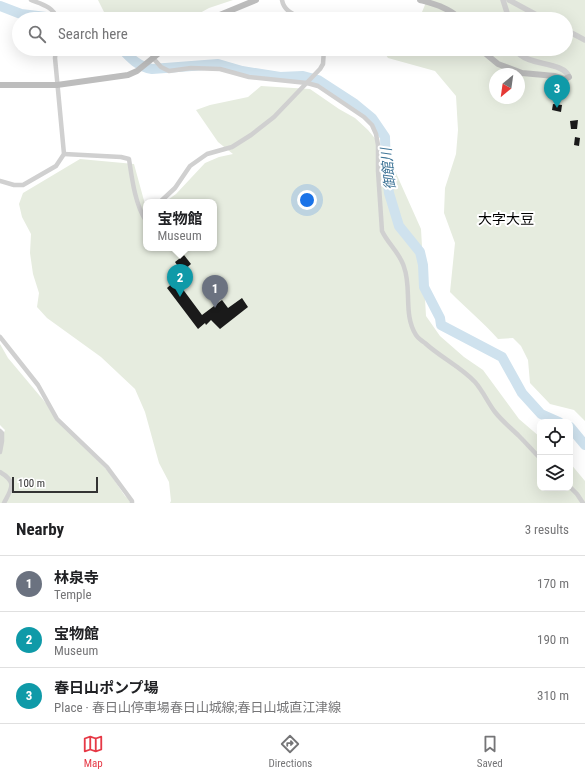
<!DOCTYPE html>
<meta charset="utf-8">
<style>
:root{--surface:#fff;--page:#f6f6f6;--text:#202124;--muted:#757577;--line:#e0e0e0;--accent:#e63946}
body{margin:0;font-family:"Roboto Condensed","Noto Sans JP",sans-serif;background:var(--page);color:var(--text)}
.controls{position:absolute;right:12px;bottom:12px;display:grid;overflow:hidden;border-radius:8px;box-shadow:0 4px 16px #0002}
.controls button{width:36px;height:36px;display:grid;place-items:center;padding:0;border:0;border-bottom:1px solid var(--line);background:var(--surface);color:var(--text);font:20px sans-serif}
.compass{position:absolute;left:489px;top:68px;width:36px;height:36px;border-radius:50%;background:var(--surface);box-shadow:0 4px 16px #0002;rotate:209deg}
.scale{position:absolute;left:12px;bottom:10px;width:86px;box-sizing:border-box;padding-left:4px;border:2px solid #333;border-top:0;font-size:11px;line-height:14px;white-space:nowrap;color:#333;-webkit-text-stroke:3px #fff;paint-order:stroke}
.you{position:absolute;left:307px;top:200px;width:14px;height:14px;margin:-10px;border:3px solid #fff;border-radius:50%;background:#1a73e8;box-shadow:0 0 0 6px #1a73e833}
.badge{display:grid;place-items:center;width:26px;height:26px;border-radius:50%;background:var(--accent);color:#fff;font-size:13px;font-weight:700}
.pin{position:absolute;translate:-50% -33px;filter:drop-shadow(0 1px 2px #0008)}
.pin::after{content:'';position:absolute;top:21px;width:14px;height:12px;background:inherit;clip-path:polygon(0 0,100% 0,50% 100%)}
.popup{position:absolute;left:143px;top:199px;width:74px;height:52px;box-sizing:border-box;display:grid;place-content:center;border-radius:8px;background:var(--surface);filter:drop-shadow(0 1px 3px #0005);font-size:13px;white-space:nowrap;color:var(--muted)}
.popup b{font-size:15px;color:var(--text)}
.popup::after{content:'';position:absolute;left:50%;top:100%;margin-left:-8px;border:8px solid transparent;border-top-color:var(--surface)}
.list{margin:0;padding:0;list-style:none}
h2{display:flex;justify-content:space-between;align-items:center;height:52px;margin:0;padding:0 16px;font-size:17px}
h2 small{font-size:13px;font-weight:400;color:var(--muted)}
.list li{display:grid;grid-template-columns:26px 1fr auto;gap:12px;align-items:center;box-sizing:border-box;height:56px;padding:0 16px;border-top:1px solid var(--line)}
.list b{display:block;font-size:15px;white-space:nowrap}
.list p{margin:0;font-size:13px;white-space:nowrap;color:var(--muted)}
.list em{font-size:13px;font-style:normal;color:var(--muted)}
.icon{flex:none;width:22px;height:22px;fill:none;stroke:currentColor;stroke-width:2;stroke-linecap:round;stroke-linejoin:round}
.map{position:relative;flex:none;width:585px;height:503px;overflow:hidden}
.search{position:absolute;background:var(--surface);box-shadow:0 4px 16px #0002;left:12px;right:12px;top:12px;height:44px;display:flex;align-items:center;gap:10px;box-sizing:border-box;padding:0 14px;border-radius:22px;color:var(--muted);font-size:15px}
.sheet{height:220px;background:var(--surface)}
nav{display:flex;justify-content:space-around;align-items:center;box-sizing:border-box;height:56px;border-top:1px solid var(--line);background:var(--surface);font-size:11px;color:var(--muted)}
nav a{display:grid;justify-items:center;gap:2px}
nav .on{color:var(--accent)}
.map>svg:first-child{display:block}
.green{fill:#e6ecdf;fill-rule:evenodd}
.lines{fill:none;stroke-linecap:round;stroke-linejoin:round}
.river{stroke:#cfe2ee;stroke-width:10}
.building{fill:#1a1a1a}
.minor{stroke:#d0d0d0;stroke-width:4.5}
.tertiary{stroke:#d0d0d0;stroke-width:5.5}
.secondary{stroke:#bdbdbd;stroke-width:6}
.labels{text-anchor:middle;stroke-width:4;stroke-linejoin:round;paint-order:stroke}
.water-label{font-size:14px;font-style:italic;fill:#3f7597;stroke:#fff}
.neighbourhood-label{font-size:14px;fill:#000;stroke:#fff}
</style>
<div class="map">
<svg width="585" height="503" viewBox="0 0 585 503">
<rect width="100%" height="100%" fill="#fff"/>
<g class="green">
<polygon points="98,0 233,0 209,8 189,19 109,19 106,16"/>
<path d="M427 0H585V421L574 410 550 404 530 383 528 360 521 346 513 338 498 339C483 322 466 308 450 292L455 243 444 213 445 188 456 154 458 130 456 96 435 71 388 58 382 49H413L424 55 427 49H566V19H422V12ZM495 74H519V98H495Z"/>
<polygon points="261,86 310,89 339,109 355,118 368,130 387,153 421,229 426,316 440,336 464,357 483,370 519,419 540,437 540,488 570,488 570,463 585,481 585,503 170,503 171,501 169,482 159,463 145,412 135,389 101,357 47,318 37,307 39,293 33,274 30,253 31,234 22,217 19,204 23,193 80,159 134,164 146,208 146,248 214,248 214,202 165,202 176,194 205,163 219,157 233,154 218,142 196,110 210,105 248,97"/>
<polygon points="0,344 8,358 76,439 108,471 125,496 134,503 0,503 0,442 5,430 0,425"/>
</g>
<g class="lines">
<g class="river">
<polyline points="0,6 21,14 63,19"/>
<path d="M122 49C130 58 139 67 152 69L218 64 242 71 280 77 303 76 318 80 355 104 372 118 385 137 386 170 389 193 399 226 420 252 423 265 424 287 440 318 441 325 502 357 522 393 541 414 559 422"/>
<polyline points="570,427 585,445"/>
</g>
</g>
<g class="building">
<polygon points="553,104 562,105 561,112 552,110"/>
<polygon points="578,120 577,129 571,129 570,121"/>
<polygon points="575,137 580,138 579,146 574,145"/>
<polygon points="184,255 191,264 182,272 175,262"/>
<polygon points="176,280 202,315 222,300 228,308 242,298 248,307 220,329 211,320 206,325 205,323 198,329 167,288"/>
</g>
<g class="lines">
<g class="minor">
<path d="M31 0C41 4 54 7 57 19"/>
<path d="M282 0C284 11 293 14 303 19"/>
<path d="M153 58 161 67 169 71 191 68 220 69 249 77 307 83 318 86 364 117 372 125 376 134 378 145V171L382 231C388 244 400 253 404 267 412 288 403 315 416 335 418 338 422 341 425 343 440 357 461 367 475 382 483 391 488 403 495 412 502 421 511 428 519 436 526 443 533 451 540 458"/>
<path d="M64 154 121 157 129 159C132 179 135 204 146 221"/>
<polyline points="0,181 14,185 23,185 56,166 64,154 55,58 56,49"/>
<polyline points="160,202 175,188 190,166 207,154 232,147 251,135 274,117 320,69 323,64 324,49"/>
<polyline points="0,337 38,385 57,419 107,467 132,501 132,503"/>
<polyline points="0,431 2,433 2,441 0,452"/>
<path d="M0 472C17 482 12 488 4 503"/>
<polyline points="570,487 577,494 583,503"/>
</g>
<g class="tertiary">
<polyline points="503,0 509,19"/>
<polyline points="509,0 544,19"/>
<polyline points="566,30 585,40"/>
<path d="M516 49C517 51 519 55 522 56 533 65 565 63 569 77"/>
</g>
<g class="secondary">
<path d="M420 0C434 4 450 8 460 19"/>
<polyline points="210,19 256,0"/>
<polyline points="480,49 498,64 522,73 555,76 565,79 569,77"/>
<polyline points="0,85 57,85 128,75 137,71 164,49"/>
</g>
</g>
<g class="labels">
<g class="water-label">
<text transform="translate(388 169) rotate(-96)" y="5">御館川</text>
</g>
<g class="neighbourhood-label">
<text x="506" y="224">大字大豆</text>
</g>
</g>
</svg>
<div class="controls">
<button><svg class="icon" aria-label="locate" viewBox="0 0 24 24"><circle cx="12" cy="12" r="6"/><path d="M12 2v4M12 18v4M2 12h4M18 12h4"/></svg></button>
<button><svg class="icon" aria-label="layers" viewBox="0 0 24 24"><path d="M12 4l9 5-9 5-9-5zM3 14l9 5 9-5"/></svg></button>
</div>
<svg class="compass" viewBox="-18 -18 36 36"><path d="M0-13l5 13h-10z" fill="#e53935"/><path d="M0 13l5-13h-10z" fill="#757577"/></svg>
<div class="scale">100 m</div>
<div class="you"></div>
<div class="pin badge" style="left:215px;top:308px;background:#6b7280">1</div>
<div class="pin badge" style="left:180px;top:297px;background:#0f9aa8">2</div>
<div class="popup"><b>宝物館</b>Museum</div>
<div class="pin badge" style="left:557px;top:108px;background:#0f9aa8">3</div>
<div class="search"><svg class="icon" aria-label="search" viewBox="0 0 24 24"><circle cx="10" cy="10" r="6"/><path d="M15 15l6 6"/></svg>Search here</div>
</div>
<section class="sheet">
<h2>Nearby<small>3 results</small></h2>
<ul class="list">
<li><span class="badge" style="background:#6b7280">1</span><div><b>林泉寺</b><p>Temple</p></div><em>170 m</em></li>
<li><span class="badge" style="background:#0f9aa8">2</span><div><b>宝物館</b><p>Museum</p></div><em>190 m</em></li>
<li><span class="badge" style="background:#0f9aa8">3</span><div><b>春日山ポンプ場</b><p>Place · 春日山停車場春日山城線;春日山城直江津線</p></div><em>310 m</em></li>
</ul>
</section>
<nav>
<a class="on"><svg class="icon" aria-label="map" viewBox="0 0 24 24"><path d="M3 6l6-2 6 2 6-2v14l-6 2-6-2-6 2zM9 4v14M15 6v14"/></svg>Map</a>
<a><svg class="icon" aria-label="directions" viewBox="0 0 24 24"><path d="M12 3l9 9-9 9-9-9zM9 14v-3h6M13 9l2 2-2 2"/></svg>Directions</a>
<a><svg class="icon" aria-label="saved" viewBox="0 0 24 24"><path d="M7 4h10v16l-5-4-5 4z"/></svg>Saved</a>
</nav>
